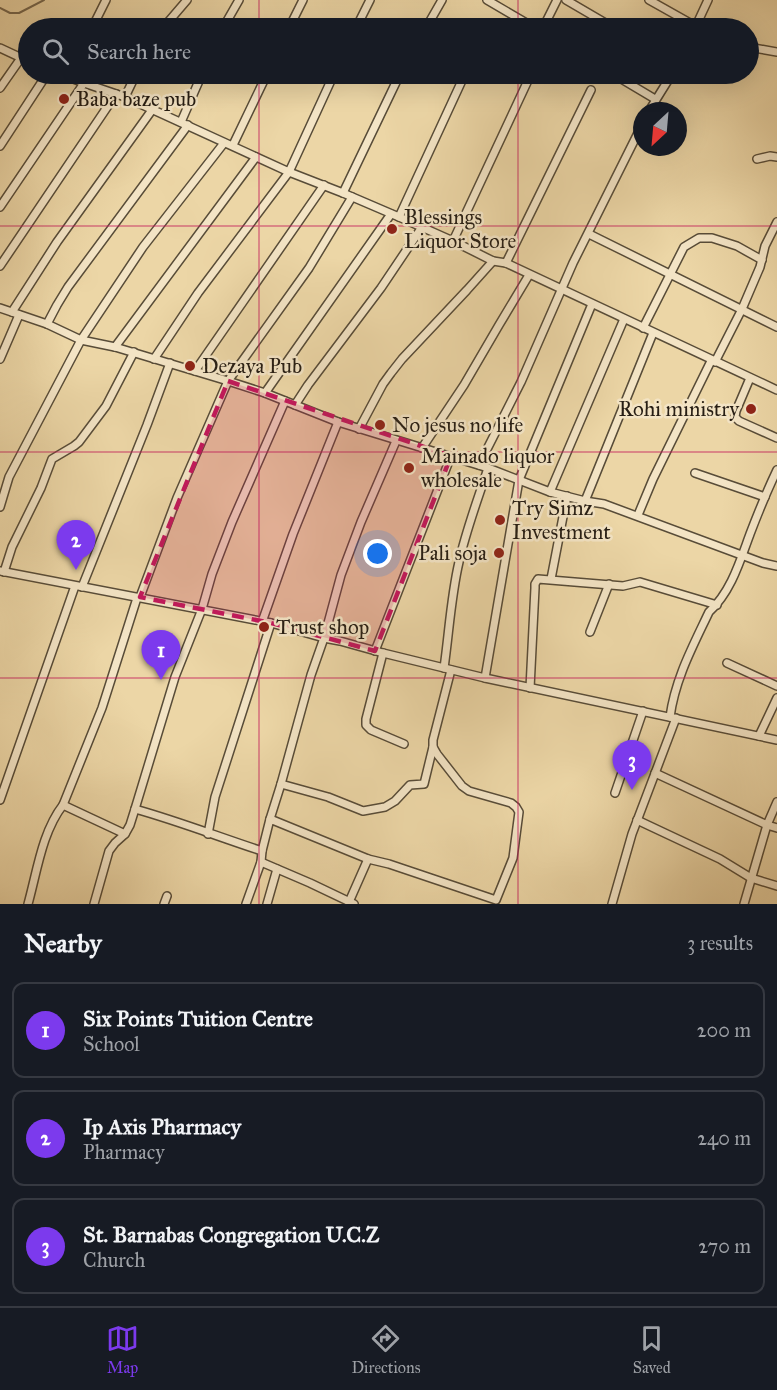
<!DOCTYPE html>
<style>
:root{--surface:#171b24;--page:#242831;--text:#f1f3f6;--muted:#9ea1a6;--line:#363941;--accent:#7c3aed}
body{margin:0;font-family:"IM FELL Great Primer",serif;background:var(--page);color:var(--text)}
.compass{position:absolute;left:633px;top:102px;width:54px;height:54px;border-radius:50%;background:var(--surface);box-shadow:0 6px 24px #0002;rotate:206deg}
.you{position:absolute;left:378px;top:554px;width:21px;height:21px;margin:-15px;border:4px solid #fff;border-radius:50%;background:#1a73e8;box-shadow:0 0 0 9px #1a73e833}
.badge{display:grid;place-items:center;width:39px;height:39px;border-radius:50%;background:var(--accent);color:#fff;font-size:20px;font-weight:700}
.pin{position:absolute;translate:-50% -50px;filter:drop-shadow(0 2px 3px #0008)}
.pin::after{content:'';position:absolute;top:32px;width:21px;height:18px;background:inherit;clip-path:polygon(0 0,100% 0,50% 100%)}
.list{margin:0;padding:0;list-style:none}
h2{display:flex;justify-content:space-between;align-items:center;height:78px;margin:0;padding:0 24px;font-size:26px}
h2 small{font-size:20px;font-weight:400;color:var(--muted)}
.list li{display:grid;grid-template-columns:39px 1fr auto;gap:18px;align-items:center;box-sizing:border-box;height:96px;margin:0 12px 12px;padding:0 12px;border:2px solid var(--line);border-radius:12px}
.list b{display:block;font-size:22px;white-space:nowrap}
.list p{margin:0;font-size:20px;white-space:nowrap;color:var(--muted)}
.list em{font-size:20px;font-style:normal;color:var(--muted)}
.icon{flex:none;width:33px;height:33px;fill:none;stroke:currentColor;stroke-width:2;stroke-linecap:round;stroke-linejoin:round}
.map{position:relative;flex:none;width:777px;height:904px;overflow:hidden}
.search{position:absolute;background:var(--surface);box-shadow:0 6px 24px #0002;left:18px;right:18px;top:18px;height:66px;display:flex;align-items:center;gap:15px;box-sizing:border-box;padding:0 21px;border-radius:33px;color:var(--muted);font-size:22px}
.sheet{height:402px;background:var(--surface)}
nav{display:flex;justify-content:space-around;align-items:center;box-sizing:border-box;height:84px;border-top:2px solid var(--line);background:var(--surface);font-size:16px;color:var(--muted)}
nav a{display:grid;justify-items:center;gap:3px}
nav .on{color:var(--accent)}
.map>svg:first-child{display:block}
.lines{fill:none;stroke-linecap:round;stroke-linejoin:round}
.stream{stroke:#75674e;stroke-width:2}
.street-casing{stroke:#584c38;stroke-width:10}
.street{stroke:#f3e4c5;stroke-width:7}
.marked{fill:#c2185b;fill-opacity:0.2;stroke:#c2185b;stroke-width:4.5;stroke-dasharray:12 8;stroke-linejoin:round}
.grid{fill:none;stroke:#c2185b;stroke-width:1.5;stroke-opacity:0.55}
.poi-dot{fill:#8f2418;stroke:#f3e4c5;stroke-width:2}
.labels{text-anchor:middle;stroke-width:5;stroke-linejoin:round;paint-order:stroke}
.poi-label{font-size:21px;fill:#271e14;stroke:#f3e4c5;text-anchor:start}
</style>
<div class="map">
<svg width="777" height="904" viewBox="0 0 777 904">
<rect width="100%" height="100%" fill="#ecd6a6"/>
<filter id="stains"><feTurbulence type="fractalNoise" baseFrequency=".00333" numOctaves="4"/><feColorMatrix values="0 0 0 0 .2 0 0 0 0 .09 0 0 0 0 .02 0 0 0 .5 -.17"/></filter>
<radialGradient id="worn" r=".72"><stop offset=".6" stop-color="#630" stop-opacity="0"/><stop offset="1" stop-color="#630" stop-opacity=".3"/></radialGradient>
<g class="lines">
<polyline class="stream" points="0,8 10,13 19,13 44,0"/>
<g class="street-casing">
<g id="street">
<polyline points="487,0 535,28"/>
<polyline points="566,0 614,28"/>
<polyline points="649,0 699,28"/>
<polyline points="92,28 106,0"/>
<polyline points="163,28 187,0"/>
<polyline points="223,28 239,0"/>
<polyline points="289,28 303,0"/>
<polyline points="356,28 370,0"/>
<polyline points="426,28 442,0"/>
<polyline points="543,28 557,0"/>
<polyline points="695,28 708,0"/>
<polyline points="748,47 777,52"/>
<polyline points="0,48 28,61"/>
<polyline points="61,74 84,83 125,97 289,172 343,193 399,217 453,241 493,261 506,263 777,390"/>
<polyline points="613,74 655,99"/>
<polyline points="0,88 21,58"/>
<polyline points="125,97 136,74"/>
<polyline points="649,111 672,74"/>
<polyline points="181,122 202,74"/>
<polyline points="233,145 267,74"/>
<polyline points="0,146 47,74"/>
<polyline points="757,159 770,156 777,157"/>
<polyline points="343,193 400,74"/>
<polyline points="0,207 84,83"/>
<polyline points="399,217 465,74"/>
<polyline points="589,234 777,327"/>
<polyline points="453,241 531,74"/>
<polyline points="506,263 591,90"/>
<polyline points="0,266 116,94"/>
<polyline points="0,308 47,324 81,340 115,347 228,381 265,393 338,422 488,468 550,492 585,501 604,504 763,563 777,566"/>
<polyline points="12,312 57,242 152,110"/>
<polyline points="47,324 57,305 68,287 188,125"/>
<polyline points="643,328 684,247 699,238 712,238 737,246 762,260"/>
<polyline points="115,347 256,157"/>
<polyline points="0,359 19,315"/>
<polyline points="154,359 198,293 289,172 334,74"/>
<polyline points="715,362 742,309 760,267 765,246 777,222"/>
<polyline points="195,371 324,185"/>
<polyline points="750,378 736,411 735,417 739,421 777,438"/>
<polyline points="265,393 391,214"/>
<polyline points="295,405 308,385 381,288 422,227"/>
<polyline points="359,429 383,384 391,373 402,359 467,290 493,261"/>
<polyline points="422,448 464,385 499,325 529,275"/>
<polyline points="479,465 521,382 573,263 642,125"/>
<polyline points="695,473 765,497"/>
<polyline points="550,492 624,319"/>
<polyline points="585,501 653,333"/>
<polyline points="0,507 9,477 81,340 143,247 224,143"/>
<polyline points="638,515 653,479 711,361"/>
<polyline points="0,571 271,623 324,638 340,641 383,653 485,678 777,740"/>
<polyline points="4,572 12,547 41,488 52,459 74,446 79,442 106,406 134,352"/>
<polyline points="551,579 567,496"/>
<polyline points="82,587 147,425 170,363"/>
<polyline points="140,597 177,498 228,381 309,268 352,197"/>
<polyline points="262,622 293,534 338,422"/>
<polyline points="590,632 609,584"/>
<polyline points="375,651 451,456"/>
<polyline points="383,653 366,719 366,725 371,730 404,744"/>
<polyline points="727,663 777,686"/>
<path d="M444 668C449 633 451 596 459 562 466 530 478 499 488 468"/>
<polyline points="485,678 519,480 592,304"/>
<polyline points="530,688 535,588 535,584 538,579 623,586 640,582 717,605"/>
<path d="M670 717C675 679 693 646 709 612 731 592 740 561 750 534 758 513 767 491 777 470"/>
<polyline points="759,736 777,698"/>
<polyline points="655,773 767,825 777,828"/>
<polyline points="281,784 311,675 324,638 341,575 361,522 396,441"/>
<polyline points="615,793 643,711"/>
<polyline points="0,800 75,586"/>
<polyline points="63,805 125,834"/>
<polyline points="270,819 281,784 328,797 363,811 385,807 395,801 410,785 424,784 433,747"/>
<polyline points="637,820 720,859 751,878 777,886"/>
<polyline points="208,834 215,797 271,623"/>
<path d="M262 851C219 837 178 821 135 809L175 677 202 609 212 574 232 522 285 401"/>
<polyline points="261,862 310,883 354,904"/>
<polyline points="349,902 368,859"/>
<path d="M28 904C37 872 42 832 63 805L102 708 137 598"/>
<polyline points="94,904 109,851 115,843 125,834 130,825 135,809"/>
<polyline points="164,904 167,896"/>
<polyline points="246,904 261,862 262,851 270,819 368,859 389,864 496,900 513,858 519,812 516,807 511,803 469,791 462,786 437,754 433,747 433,740 451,670"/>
<polyline points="267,904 277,869"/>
<polyline points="612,904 632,834 676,718"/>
<polyline points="744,904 767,825 777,802"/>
</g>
</g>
<use href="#street" class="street"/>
</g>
<path class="marked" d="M228 381 451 456 375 651 271 623 140 597Z"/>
<path class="grid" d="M259 0V28M518 0V28M259 74V904M518 74V904M0 226H777M0 452H777M0 678H777"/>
<g class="poi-dot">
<circle cx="64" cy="99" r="6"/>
<circle cx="392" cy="229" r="6"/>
<circle cx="190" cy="366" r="6"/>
<circle cx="751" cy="409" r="6"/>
<circle cx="380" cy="425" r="6"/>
<circle cx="409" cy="468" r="6"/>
<circle cx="500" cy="520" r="6"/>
<circle cx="499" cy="553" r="6"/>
<circle cx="264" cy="627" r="6"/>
</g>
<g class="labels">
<g class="poi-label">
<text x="76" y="106">Baba baze pub</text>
<text x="404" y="224">Blessings<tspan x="404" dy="24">Liquor Store</tspan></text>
<text x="202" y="373">Dezaya Pub</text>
<text x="739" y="416" text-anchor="end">Rohi ministry</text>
<text x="392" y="432">No jesus no life</text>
<text x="421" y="463">Mainado liquor<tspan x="421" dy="24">wholesale</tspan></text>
<text x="512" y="515">Try Simz<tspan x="512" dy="24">Investment</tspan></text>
<text x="487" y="560" text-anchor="end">Pali soja</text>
<text x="276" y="634">Trust shop</text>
</g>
</g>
<rect width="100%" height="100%" filter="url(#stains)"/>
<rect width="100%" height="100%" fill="url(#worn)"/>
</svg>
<svg class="compass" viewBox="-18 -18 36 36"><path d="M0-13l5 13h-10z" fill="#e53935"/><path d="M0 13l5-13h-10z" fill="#9ea1a6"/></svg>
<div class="you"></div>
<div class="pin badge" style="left:161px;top:680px">1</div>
<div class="pin badge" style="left:76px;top:570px">2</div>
<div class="pin badge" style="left:632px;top:790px">3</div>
<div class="search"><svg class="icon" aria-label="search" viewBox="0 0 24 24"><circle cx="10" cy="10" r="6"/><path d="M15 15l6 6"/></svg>Search here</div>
</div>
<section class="sheet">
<h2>Nearby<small>3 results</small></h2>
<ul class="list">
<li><span class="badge">1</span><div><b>Six Points Tuition Centre</b><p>School</p></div><em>200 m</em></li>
<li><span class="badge">2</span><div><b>Ip Axis Pharmacy</b><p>Pharmacy</p></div><em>240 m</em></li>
<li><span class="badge">3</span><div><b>St. Barnabas Congregation U.C.Z</b><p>Church</p></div><em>270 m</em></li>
</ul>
</section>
<nav>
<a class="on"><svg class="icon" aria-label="map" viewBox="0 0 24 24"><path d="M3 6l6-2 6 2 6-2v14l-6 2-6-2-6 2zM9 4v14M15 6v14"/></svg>Map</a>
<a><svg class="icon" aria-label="directions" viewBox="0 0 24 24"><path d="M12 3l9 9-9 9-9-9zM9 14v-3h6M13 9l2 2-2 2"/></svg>Directions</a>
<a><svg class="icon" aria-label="saved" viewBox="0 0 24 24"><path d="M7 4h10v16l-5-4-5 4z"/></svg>Saved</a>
</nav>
